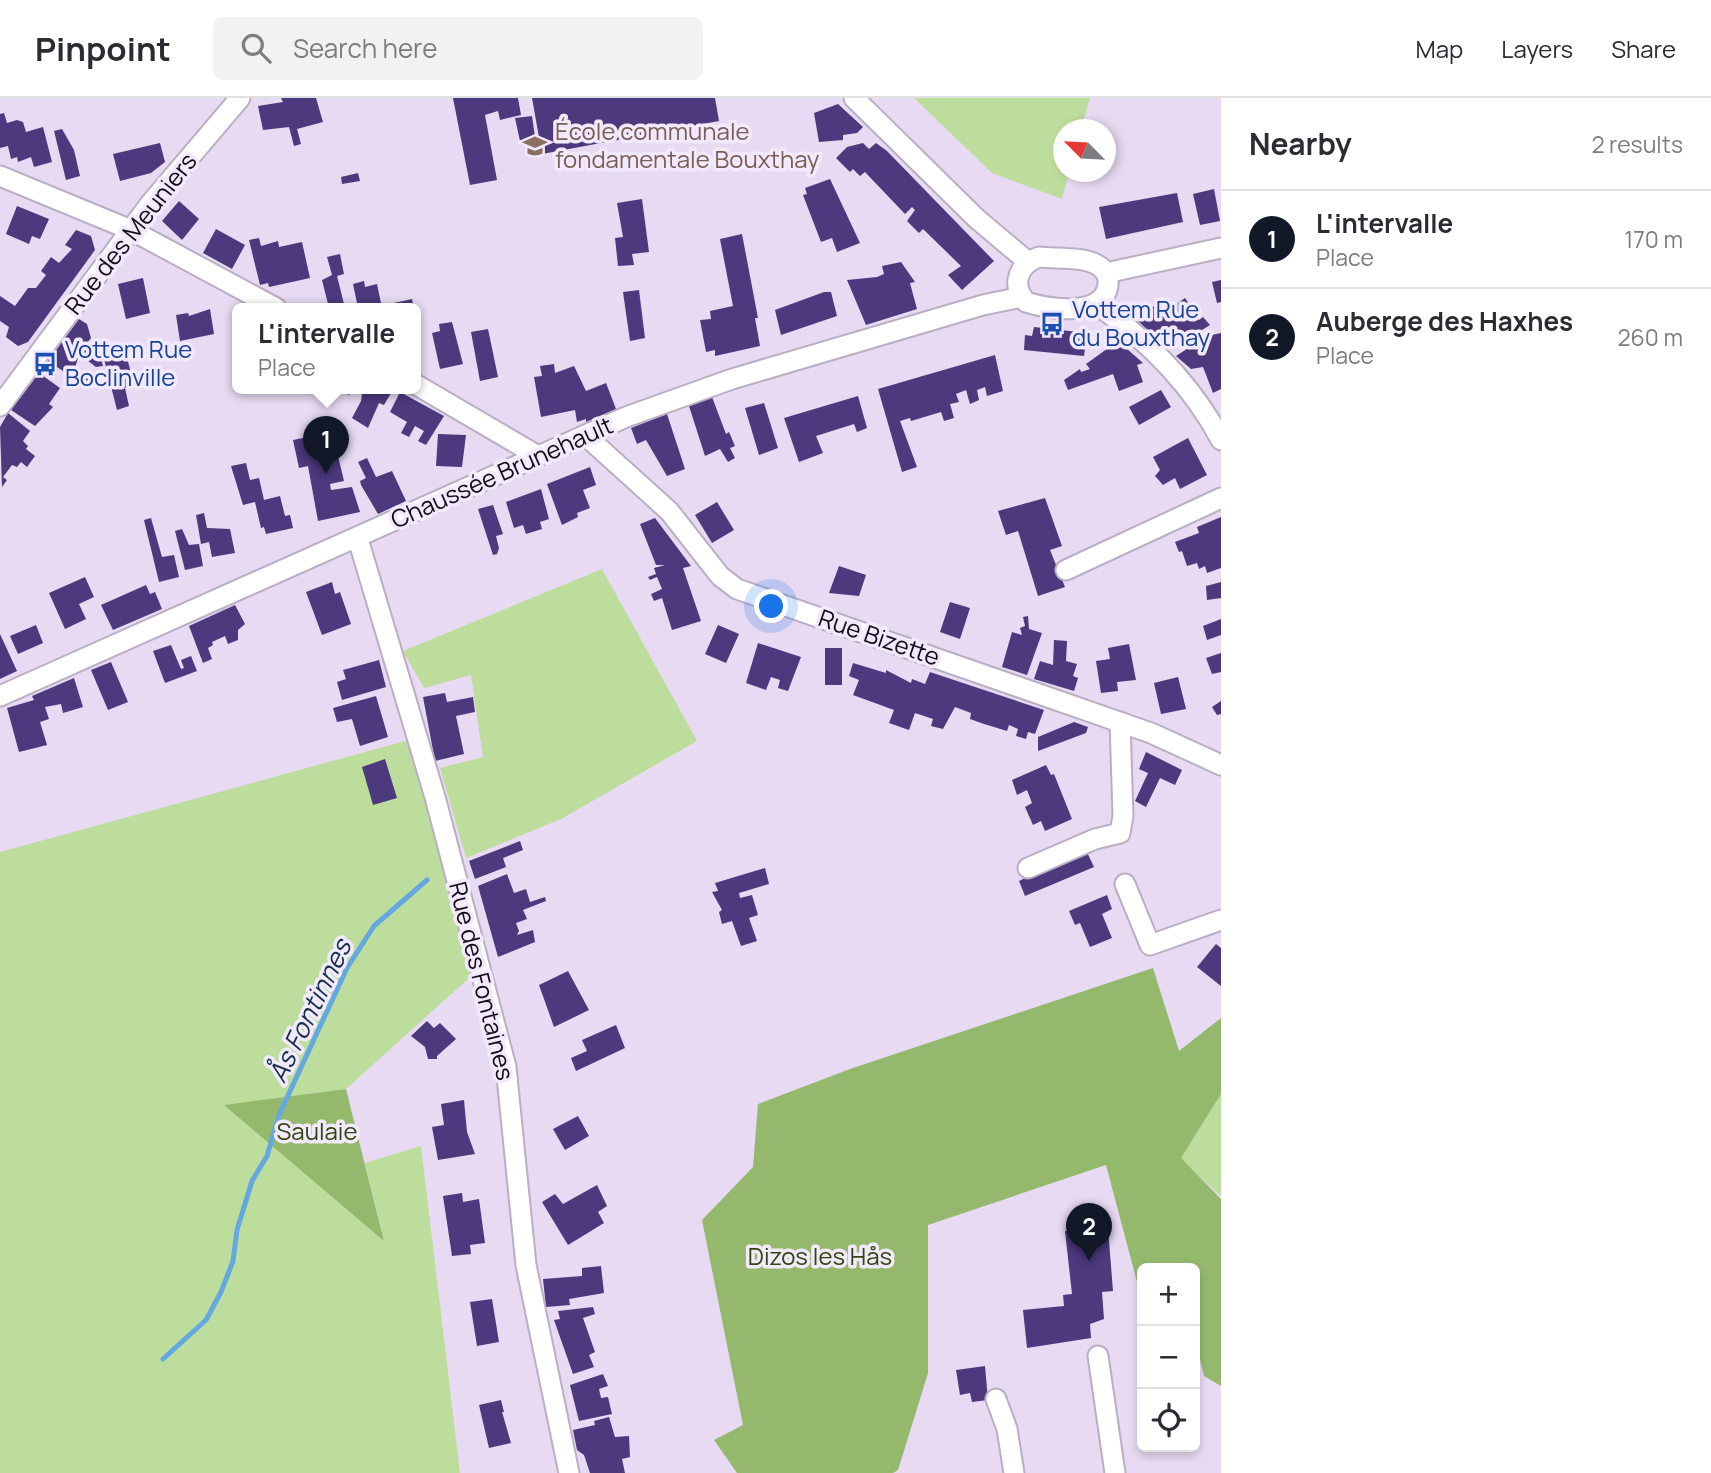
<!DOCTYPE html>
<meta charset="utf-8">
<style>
:root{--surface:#fff;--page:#f2f2f3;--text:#2b2b33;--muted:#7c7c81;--line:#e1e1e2;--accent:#111827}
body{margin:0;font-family:Manrope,sans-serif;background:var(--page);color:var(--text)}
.controls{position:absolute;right:21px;bottom:21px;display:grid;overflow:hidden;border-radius:10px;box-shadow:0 4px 10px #0003}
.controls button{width:63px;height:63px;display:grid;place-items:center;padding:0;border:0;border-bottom:2px solid var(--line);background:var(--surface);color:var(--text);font:35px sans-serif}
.compass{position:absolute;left:1053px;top:21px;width:63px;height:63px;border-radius:50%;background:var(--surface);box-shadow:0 4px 10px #0003;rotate:294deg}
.you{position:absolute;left:772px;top:509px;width:24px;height:24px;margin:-18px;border:5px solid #fff;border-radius:50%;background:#1a73e8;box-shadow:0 0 0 10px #1a73e833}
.badge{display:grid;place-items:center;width:46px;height:46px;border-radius:50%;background:var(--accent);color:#fff;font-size:23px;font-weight:700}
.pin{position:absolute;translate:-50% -58px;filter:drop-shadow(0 2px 4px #0008)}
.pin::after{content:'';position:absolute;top:37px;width:24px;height:21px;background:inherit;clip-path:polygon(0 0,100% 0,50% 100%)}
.popup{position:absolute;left:232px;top:205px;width:189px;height:91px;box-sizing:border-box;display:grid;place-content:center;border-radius:10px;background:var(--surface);filter:drop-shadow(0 2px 5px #0005);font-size:23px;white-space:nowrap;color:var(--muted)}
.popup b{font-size:26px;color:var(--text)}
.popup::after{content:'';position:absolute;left:50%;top:100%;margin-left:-14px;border:14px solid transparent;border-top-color:var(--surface)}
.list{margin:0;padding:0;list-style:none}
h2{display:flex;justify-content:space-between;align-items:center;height:91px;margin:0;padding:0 28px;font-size:30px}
h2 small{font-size:23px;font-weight:400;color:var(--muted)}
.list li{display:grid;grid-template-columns:46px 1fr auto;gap:21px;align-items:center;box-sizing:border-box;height:98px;padding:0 28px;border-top:2px solid var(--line)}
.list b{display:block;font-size:26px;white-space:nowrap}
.list p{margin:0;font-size:23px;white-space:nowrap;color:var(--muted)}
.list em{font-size:23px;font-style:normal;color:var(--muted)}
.icon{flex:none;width:38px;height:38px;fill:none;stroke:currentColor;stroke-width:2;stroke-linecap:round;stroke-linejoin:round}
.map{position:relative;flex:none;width:1221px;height:1375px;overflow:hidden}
header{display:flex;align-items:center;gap:42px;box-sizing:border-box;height:98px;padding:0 35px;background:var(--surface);border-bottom:2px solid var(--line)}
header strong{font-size:33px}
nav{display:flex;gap:38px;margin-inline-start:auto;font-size:24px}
.search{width:490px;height:63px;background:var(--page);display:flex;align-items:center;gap:18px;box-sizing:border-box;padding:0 24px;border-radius:10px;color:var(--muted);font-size:26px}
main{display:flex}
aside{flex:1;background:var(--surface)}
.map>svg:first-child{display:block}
.green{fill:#bddd9d}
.forest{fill:#94b96d}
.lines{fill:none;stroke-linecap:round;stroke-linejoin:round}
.stream{stroke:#64a7e1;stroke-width:5}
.building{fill:#4d397d}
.minor-casing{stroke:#baaec4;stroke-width:23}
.minor{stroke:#fff;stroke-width:19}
.labels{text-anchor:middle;stroke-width:7;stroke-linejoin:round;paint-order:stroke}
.education-label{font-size:24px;fill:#785e54;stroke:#f3e9fc;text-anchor:start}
.street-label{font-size:24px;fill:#110d15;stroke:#f3e9fc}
.transit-label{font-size:24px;fill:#164399;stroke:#f3e9fc;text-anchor:start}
.park-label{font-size:24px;fill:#2f460f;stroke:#f3e9fc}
.water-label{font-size:26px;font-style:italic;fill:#133048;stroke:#f3e9fc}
</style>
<header>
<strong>Pinpoint</strong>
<div class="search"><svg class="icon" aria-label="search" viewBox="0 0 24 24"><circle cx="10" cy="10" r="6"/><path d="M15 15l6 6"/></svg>Search here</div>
<nav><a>Map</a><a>Layers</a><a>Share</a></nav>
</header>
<main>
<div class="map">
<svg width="1221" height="1375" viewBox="0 0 1221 1375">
<rect width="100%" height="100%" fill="#e7daf2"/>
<g class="green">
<polygon points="914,0 1090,0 1081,31 1064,32 1064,74 1069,74 1062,101 992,75"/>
<polygon points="602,471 697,643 561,721 466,760 440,670 483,659 471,577 424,590 403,553"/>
<polygon points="409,642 479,871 346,991 306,996 384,1142 365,1065 421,1048 460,1375 0,1375 0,754"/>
<polygon points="1221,996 1221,1098 1180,1061"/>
</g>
<g class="forest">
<polygon points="1153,870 1179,953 1221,920 1221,996 1181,1060 1221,1101 1221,1288 1204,1278 1195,1241 1195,1170 1142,1170 1142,1183 1137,1184 1106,1067 928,1127 928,1275 898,1372 893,1375 737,1375 714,1342 743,1327 702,1122 753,1069 758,1006 850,971"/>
<polygon points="346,991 384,1143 224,1007"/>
</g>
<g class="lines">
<polyline class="stream" points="163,1261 206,1222 221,1194 233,1163 237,1132 252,1083 267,1058 279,1017 347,870 374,828 427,782"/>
</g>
<g class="building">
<polygon points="281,0 316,0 323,24 297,31 301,46 294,48 289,29 263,32 258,8 283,4"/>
<polygon points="453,0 518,0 521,17 500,22 498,13 485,17 497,82 470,87"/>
<polygon points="532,0 715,0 719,23 542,56"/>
<polygon points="838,6 863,29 857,35 843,37 843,42 819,44 814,15"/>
<polygon points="4,15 7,25 17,22 23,24 26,34 43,29 52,64 34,69 31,59 18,64 17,59 11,61 8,48 0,50 0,16"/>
<polygon points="532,18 535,39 520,43 515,20"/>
<polygon points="62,31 74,52 80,78 66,82 54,33"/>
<polygon points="160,45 165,64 151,75 120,83 113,56"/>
<polygon points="863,45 869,51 876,45 887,53 994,163 962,192 948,177 961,168 923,131 919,135 907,123 915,112 912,109 905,116 865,74 860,78 853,71 850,74 836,60 847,49"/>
<polygon points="358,75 360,83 342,86 341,79"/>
<polygon points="830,81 860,145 837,154 832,140 821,144 803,97 807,96 805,90"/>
<polygon points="1214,91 1220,123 1200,127 1193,96"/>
<polygon points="1177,95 1183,124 1106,141 1099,109"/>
<polygon points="642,101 649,154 632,156 634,167 618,168 615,140 623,139 617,105"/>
<polygon points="179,103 199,121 182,142 162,123"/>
<polygon points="17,108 49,121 40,141 32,138 29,146 6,136"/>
<polygon points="216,131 245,147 232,171 203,155"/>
<polygon points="76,132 91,138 95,152 28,244 18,248 6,239 9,229 0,223 0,198 15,208 28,190 36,190 46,177 41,173 51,159 59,165 72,151 65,147"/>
<polygon points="742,136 758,220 755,220 760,248 715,258 715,252 706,254 700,222 711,221 710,213 733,208 720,141"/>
<polygon points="259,140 261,148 278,143 279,149 302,144 310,180 269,189 268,185 260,187 249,142"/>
<polygon points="340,156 344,176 337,178 345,210 329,210 322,182 332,177 327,159"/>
<polygon points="901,164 915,184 910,185 917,211 866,227 847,182 877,179 884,176 882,168"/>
<polygon points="143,180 150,215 126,221 118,186"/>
<polygon points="1221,182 1221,204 1217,205 1212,184"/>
<polygon points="364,183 365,189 377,186 382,210 358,210 353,186"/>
<polygon points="639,192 645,240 630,243 623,194"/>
<polygon points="824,194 831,194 837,218 781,237 775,212"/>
<polygon points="1185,200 1199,222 1203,219 1210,227 1183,244 1173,230 1166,237 1161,232 1155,239 1138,223 1155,207 1164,215"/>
<polygon points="412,201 414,210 390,210 389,206"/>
<polygon points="210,211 214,236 180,243 176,217 188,215 189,218"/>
<polygon points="415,218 421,237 415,239"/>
<polygon points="79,221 87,226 91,240 86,246 90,250 88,253 100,257 103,268 96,269 79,256 75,270 91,282 87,289 48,263"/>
<polygon points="452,224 463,266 440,271 432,235 440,233 439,226"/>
<polygon points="1034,229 1087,235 1084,258 1024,252 1025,237 1032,238"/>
<polygon points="488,231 498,279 480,283 471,234"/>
<polygon points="1221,235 1221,291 1213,295 1203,269 1191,271 1176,258 1207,238"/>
<polygon points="1118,243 1143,265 1137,267 1143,284 1119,293 1113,276 1068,292 1064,282 1080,271 1081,274 1090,271 1086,266"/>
<polygon points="124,248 134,287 125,290 129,308 117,312 102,253"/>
<polygon points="995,257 1003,293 987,298 985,289 977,292 979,302 970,306 966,292 956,296 959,304 950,306 954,320 944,323 941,314 911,323 910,320 900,323 917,369 902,374 878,291"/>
<polygon points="554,266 555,275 574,268 586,293 606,285 616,311 586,324 586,321 577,324 575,312 541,319 534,279 542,278 540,268"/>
<polygon points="39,275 60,290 49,306 53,309 35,328 11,312"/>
<polygon points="336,290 353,290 349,297"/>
<polygon points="358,290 394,290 384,307 379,305 368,330 352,320 361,303 362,296 357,293"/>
<polygon points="1161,292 1171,309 1139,327 1129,309"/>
<polygon points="400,294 444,318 426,347 418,343 424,333 415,328 409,339 401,335 407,324 390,314"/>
<polygon points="858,298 867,330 857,334 854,326 816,338 823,355 799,364 784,320"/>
<polygon points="712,299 726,336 729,334 735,348 730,350 735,360 728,364 720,351 705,358 689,308"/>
<polygon points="764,305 778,350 759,357 745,310"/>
<polygon points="8,315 30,333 23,343 28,348 26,351 35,358 27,369 21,364 17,369 12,367 3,379 7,382 2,389 0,329"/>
<polygon points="667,316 685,371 667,378 646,342 637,346 631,330"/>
<polygon points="438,336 466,337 462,369 436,368"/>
<polygon points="318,337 323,361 338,358 344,383 330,386 331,392 352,389 360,414 318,423 308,368 299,370 293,342"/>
<polygon points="1188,340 1207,377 1180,391 1175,380 1163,387 1155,378 1160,372 1153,359"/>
<polygon points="367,360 376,379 392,373 406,403 378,416 361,387 360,383 366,380 358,364"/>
<polygon points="246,365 250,382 259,380 264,402 280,398 285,418 290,417 293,430 266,436 264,429 261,430 255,404 243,407 231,368"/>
<polygon points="590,369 596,387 583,392 590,410 577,415 578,419 562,427 547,386"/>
<polygon points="541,391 549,421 540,424 542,431 526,436 523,427 514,430 506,404"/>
<polygon points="1045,400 1062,448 1050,452 1065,489 1038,498 1018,433 1006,437 998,413"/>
<polygon points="717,404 734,432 712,445 695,417"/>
<polygon points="493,407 503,436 496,438 499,450 497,456 493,457 478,411"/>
<polygon points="204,415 207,430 230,431 235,455 212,459 209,444 201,446 196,417"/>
<polygon points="1221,419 1221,470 1207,475 1205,468 1199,471 1197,465 1187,468 1182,453 1179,454 1175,444 1199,435 1197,429"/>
<polygon points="151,420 162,459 174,457 179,479 159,484 144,422"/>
<polygon points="655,420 691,468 683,470 701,523 672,532 662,500 654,503 651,496 662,491 657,479 650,482 648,479 656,476 654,470 665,467 656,467 640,426"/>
<polygon points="182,431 189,447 199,446 203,468 185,472 175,433"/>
<polygon points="839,468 866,477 859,498 829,495"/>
<polygon points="85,479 94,499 79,506 86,521 65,531 49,495"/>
<polygon points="332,484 335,496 340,494 351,526 322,537 306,494"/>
<polygon points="1221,484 1221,500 1207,502 1206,488"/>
<polygon points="146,487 150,496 155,494 162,511 113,532 101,507"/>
<polygon points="950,504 970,510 960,541 940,534"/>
<polygon points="235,507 245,526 238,532 238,542 228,546 225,538 212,544 213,547 208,550 212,561 203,565 189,528"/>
<polygon points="1028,518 1029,531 1042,535 1027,577 1002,569 1012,534 1022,537 1020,530 1025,528 1023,519"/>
<polygon points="1221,521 1221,537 1207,542 1203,528"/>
<polygon points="36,527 43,545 18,556 10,538"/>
<polygon points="718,527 739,536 726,565 705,556"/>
<polygon points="0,536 17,573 0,581"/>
<polygon points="1054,542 1067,543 1066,563 1077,566 1073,578 1078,580 1074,593 1034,581 1040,563 1053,567"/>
<polygon points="758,545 801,559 788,593 778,590 780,582 771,579 766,592 746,585"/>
<polygon points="1129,546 1136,582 1117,584 1118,593 1101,595 1096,563 1110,561 1108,550"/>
<polygon points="171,547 181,571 184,570 181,562 191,558 197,573 165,585 153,553"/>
<rect x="825" y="550" width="17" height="37"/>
<polygon points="1221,555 1221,574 1212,576 1206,560"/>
<polygon points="379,562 386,589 342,602 337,584 346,581 343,572"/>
<polygon points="111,564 128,604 108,612 91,572"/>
<polygon points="853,565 886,575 886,572 911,585 912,581 925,586 930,574 1044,612 1035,636 1028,634 1026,641 1016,638 1018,631 1009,627 1007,633 984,626 970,621 971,615 955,609 943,631 931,628 933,621 915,615 909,632 889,625 894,612 853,597 859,582 849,578"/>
<polygon points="1178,579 1186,611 1161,616 1154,585"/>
<polygon points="74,580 83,609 63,615 61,606 45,609 49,621 40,624 47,647 19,654 7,610 34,602 32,598"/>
<polygon points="445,595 447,604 473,599 475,614 456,618 464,656 435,663 423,599"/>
<polygon points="376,598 388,639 360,648 352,621 337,624 333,610"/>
<polygon points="1221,603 1221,616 1217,617 1212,609"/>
<polygon points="1074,624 1088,629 1086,635 1038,653 1038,639"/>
<polygon points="1146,654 1182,672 1175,687 1160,680 1146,709 1135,703 1148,675 1139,671"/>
<polygon points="385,661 397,700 373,707 362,669"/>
<polygon points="1046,667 1051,677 1054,676 1072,721 1045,733 1041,723 1033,727 1025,709 1032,705 1027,692 1017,697 1012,682"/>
<polygon points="520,743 523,752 503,760 506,769 475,781 469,763"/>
<polygon points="1085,750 1094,769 1025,798 1019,783"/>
<polygon points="765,770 769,786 739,795 740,800 752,797 758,817 749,820 757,843 741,848 732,823 722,826 719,814 722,812 712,794 718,793 715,785"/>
<polygon points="507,776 514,795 526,791 530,804 545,799 546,803 523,812 527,821 516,825 519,833 517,837 533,832 535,844 498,859 478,788"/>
<polygon points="1107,797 1112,811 1102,816 1112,840 1090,849 1080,825 1075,827 1069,813"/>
<polygon points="1216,846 1221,850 1221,888 1197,869"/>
<polygon points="568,873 589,912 554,929 539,887"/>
<polygon points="427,923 434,930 440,925 456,941 437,958 437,961 428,961 425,949 411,938"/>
<polygon points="616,927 625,950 576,973 571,960 587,953 582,942"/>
<polygon points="464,1002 467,1034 475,1056 438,1062 432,1029 444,1027 441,1006"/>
<polygon points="578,1018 589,1038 565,1052 553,1031"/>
<polygon points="597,1087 607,1108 598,1114 604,1125 568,1147 542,1104 555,1096 563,1106"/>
<polygon points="462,1095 463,1104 479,1101 485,1145 470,1147 471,1156 452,1158 443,1098"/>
<polygon points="1108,1130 1113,1193 1102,1194 1104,1221 1090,1226 1091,1240 1027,1250 1023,1212 1064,1208 1063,1197 1072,1196 1065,1133"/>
<polygon points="601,1168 604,1195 569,1201 570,1207 546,1209 543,1181 582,1178 582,1170"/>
<polygon points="492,1201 499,1244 477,1248 470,1204"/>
<polygon points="593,1209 595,1216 583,1220 595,1254 589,1257 594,1269 573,1276 554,1222 560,1221 558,1213"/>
<polygon points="985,1268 988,1302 972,1304 970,1295 960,1297 956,1272"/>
<polygon points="603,1276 608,1288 599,1291 601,1300 608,1299 612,1316 579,1323 570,1287"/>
<polygon points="501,1302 504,1314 502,1314 511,1345 489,1350 479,1307"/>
<polygon points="609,1319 615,1339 629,1338 630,1359 622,1361 625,1375 590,1375 584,1357 577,1352 573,1332 595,1327 594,1323"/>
</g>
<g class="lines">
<g class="minor-casing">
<g id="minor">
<polyline points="854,0 977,121 1027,163"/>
<polyline points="0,78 131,132 276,210"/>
<path d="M1039 159C1057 161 1084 158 1099 168 1105 172 1109 179 1108 187 1104 220 1048 211 1026 204 1010 186 1019 166 1039 159Z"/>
<polyline points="1106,175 1221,150"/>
<path d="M1096 206C1146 241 1192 287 1221 342"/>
<polyline points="415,286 538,358"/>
<polyline points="0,308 150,106 240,0"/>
<polyline points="586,338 669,413 720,478 737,491 1151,635 1221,667"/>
<polyline points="358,441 435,699 506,969 526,1167 569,1375"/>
<polyline points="1066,472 1221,400"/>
<polyline points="0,598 626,319 732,281 983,207 1022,199"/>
<polyline points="1028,770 1095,741 1120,735 1123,718 1120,624"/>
<polyline points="1125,786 1150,847 1221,822"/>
<polyline points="1098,1258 1115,1375"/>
<polyline points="996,1301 1007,1331 1014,1375"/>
</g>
</g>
<use href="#minor" class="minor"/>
</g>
<defs>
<g id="school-bare" transform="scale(1.89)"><path d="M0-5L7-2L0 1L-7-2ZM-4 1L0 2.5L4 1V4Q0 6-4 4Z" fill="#8d6e63" stroke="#f3e9fc" stroke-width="2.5" paint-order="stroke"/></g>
<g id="bus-bare" transform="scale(1.89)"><path d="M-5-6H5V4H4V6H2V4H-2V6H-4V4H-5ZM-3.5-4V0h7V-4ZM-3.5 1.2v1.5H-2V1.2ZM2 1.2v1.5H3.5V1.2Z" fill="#1a4fb4" stroke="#f3e9fc" stroke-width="2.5" paint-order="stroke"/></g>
</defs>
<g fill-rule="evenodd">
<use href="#school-bare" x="535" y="48"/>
<use href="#bus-bare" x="1052" y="226"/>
<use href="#bus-bare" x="45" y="266"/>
</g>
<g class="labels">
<g class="education-label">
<text x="555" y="42">École communale<tspan x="555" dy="28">fondamentale Bouxthay</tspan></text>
</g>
<g class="street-label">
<text transform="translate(131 136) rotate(-52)" y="8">Rue des Meuniers</text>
<text transform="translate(502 375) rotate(-24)" y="8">Chaussée Brunehault</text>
<text transform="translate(879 540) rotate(19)" y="8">Rue Bizette</text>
<text transform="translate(481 883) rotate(76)" y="8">Rue des Fontaines</text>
</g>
<g class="transit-label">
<text x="1072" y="220">Vottem Rue<tspan x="1072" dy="28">du Bouxthay</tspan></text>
<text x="65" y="260">Vottem Rue<tspan x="65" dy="28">Boclinville</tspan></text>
</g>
<g class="park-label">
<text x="317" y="1042">Saulaie</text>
<text x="820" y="1167">Dizos les Hås</text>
</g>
<g class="water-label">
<text transform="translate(310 913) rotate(-64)" y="9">Ås Fontinnes</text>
</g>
</g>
</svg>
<div class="controls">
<button>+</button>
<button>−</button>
<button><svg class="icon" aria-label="locate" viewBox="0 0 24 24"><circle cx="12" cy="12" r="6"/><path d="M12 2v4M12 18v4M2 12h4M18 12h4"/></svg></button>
</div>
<svg class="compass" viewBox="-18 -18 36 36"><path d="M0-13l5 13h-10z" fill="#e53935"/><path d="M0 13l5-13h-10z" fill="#7c7c81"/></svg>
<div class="you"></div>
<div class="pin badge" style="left:326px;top:376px">1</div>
<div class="popup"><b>L'intervalle</b>Place</div>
<div class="pin badge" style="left:1089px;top:1163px">2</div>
</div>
<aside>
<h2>Nearby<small>2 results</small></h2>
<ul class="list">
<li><span class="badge">1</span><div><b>L'intervalle</b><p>Place</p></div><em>170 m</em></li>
<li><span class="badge">2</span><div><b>Auberge des Haxhes</b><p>Place</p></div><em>260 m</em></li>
</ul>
</aside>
</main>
